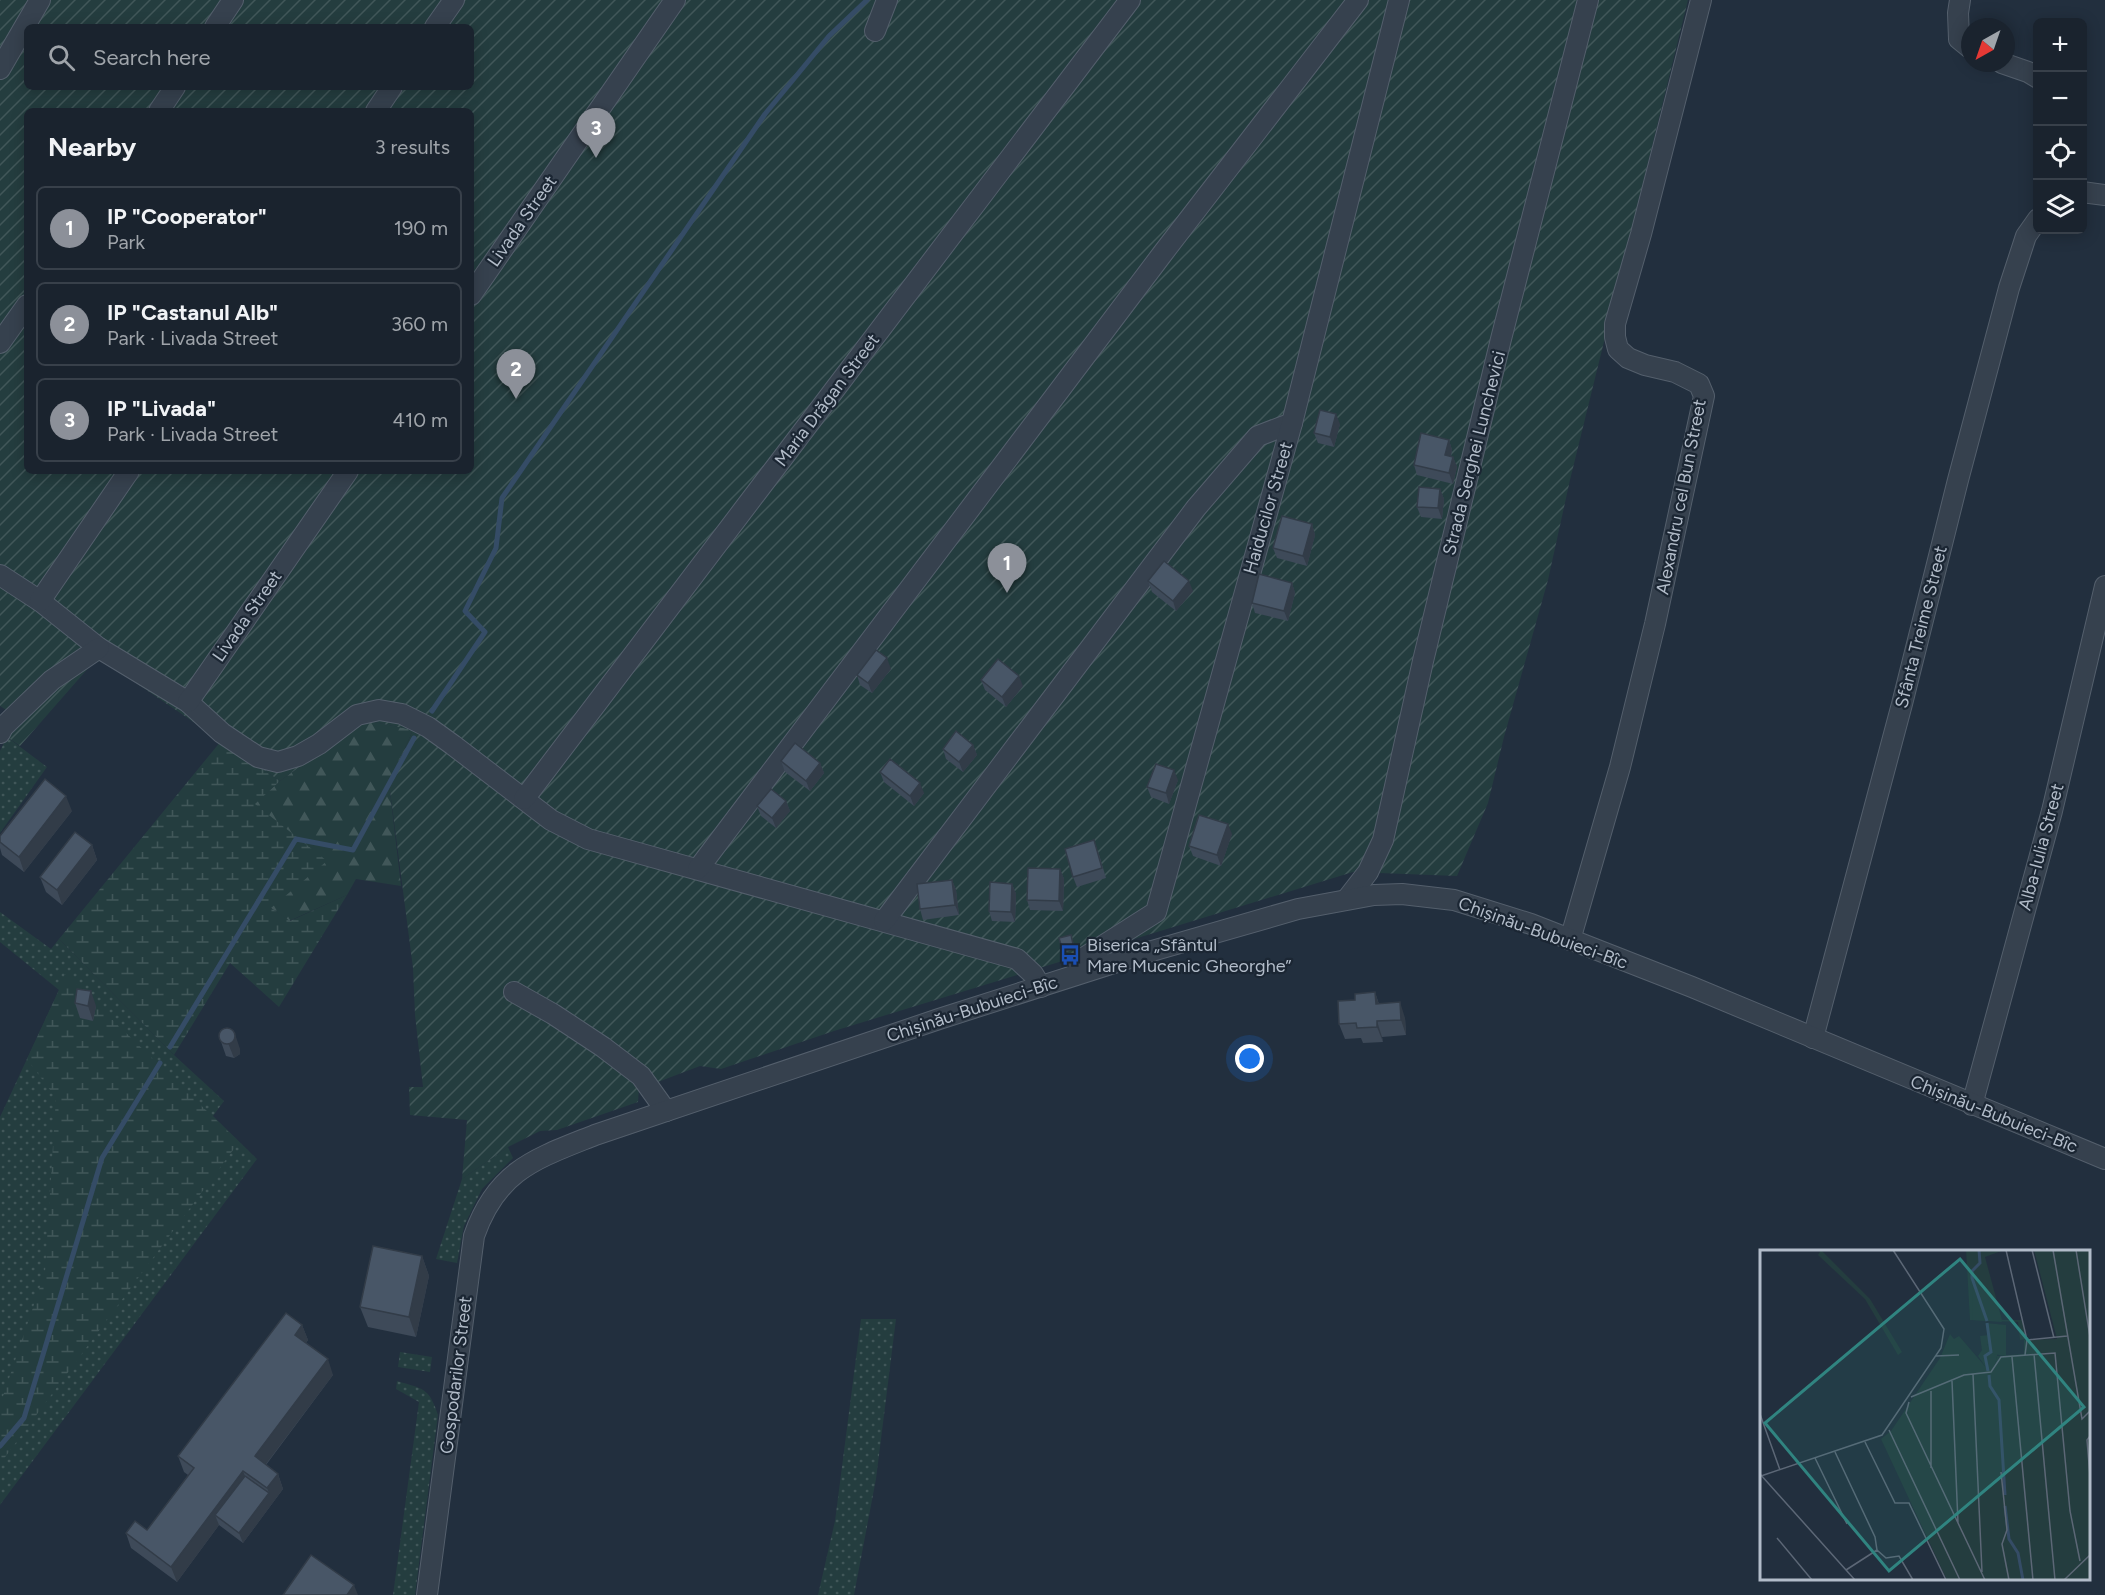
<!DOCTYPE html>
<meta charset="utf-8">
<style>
:root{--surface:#1a232e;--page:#272f3a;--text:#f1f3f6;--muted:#9fa4aa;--line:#38404a;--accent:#8c9099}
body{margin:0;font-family:Figtree,sans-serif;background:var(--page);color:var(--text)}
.controls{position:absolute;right:18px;top:18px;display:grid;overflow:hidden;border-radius:9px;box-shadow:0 3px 15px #0003}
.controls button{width:54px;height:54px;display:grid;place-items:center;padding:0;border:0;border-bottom:2px solid var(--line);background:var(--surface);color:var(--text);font:30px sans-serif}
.compass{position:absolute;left:1961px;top:18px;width:54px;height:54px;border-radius:50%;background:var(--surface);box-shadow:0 3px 15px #0003;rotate:220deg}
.you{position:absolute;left:1250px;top:1059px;width:21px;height:21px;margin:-15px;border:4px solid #fff;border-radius:50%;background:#1a73e8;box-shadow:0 0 0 9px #1a73e833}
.badge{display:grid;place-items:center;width:39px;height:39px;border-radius:50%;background:var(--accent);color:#fff;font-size:20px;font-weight:700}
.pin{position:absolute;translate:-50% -50px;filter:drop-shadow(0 2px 3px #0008)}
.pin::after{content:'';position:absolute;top:32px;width:21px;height:18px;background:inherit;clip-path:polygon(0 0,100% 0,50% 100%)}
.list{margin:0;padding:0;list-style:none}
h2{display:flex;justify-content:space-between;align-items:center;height:78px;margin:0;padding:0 24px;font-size:26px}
h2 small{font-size:20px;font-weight:400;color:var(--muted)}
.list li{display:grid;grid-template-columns:39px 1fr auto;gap:18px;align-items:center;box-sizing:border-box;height:84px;margin:0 12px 12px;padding:0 12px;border:2px solid var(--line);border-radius:9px}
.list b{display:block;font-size:22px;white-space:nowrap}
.list p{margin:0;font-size:20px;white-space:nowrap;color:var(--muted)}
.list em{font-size:20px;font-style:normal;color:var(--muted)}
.icon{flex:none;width:33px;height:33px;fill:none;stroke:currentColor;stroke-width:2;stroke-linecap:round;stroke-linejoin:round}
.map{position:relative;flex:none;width:2105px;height:1595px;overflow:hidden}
.search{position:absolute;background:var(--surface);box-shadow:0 3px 15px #0003;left:24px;top:24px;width:450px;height:66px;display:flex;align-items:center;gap:15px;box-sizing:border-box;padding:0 21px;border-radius:9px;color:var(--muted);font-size:22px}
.panel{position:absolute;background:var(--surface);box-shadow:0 3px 15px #0003;left:24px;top:108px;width:450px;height:366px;border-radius:9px}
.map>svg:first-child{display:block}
.grass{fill:url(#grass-dots)}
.forest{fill:url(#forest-firs)}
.wetland{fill:url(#wetland-marsh)}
.garden{fill:url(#garden-furrows);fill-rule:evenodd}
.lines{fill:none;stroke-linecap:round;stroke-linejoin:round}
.stream{stroke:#354c66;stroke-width:5}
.minor-casing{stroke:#545f6c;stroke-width:22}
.minor{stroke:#36414e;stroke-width:20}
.wall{fill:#3e4a59}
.shaded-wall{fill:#323c48}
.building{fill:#485667;stroke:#323c48;stroke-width:1.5}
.labels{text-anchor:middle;stroke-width:4.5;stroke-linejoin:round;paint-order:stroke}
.street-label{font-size:18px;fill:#b2bcc9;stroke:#1b2633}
.poi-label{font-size:18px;fill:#b2bcc9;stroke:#1b2633;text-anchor:start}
.inset-river{fill:none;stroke:#354c66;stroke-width:3}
.inset-road{fill:none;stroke:#5c6776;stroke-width:1.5}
.view{fill:#308480;fill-opacity:0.15;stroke:#308480;stroke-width:3}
.inset-edge{fill:none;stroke:#b2bcc9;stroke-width:3}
</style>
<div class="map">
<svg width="2105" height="1595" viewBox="0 0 2105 1595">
<defs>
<pattern id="grass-dots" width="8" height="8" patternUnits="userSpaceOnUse" patternTransform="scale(1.5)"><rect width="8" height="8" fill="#243d3f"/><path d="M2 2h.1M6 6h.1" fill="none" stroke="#415759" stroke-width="1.8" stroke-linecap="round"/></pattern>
<pattern id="forest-firs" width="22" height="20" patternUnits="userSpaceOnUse" patternTransform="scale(1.5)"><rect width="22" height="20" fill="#243d3f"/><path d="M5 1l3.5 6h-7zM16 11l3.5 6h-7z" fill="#415759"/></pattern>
<pattern id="wetland-marsh" width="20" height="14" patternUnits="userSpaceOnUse" patternTransform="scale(1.5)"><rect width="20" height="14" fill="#243d3f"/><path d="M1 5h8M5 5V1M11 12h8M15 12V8" fill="none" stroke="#415759"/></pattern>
<pattern id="garden-furrows" width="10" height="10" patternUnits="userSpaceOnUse" patternTransform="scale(1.5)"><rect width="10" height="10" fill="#243d3f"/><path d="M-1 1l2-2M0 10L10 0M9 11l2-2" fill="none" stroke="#415759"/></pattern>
</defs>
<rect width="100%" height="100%" fill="#222f3e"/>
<g class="grass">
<polygon points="7,737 47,767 0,833 0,751"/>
<polygon points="0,912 51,949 59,939 174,1055 224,1101 213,1116 257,1159 0,1505 0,1117 59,990 0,942"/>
<polygon points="508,1147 513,1158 482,1189 464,1226 457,1263 436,1259 462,1179"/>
<polygon points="861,1319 896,1319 876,1479 854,1595 818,1595 835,1521"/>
<polygon points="400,1352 432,1357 430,1372 398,1367"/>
<path d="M397 1381C423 1389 429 1387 438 1415L415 1595H393L419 1402 396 1389Z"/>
</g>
<polygon class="forest" points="364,720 413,730 389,783 401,886 356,879 347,895 289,921 271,908 254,804 280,781"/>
<g class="wetland">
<polygon points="221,741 280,781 255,804 327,861 271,908 290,921 347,895 279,1007 230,963 174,1055 59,939"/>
<polygon points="65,974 239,1142 0,1464 0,1405 45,1272 56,1098 27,1059 59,990"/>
</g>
<path class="garden" d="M0 0H1688L1570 480 1548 580 1504 737 1488 803 1457 876 1353 872 834 1031 721 1069 700 1066 658 1082 654 1078 639 1088 638 1102 557 1130 540 1131 508 1147 462 1179 467 1120 410 1115 409 1087H423L415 1015 413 968 389 783 413 730 364 720 280 781 98 657 20 746 7 737 17 717 0 706ZM27 27H471V87H27ZM27 111H471V471H27Z"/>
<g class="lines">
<g class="stream">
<polyline points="432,711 485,632 465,611 496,548 502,498 765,114 829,36 867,0"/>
<polyline points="170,1047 296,839 353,850 414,738"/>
<polyline points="0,1446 24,1418 102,1158 160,1063"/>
</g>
<g class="minor-casing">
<g id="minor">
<polyline points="1960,0 1958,13 1959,39 1970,48"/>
<polyline points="215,27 233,0"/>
<polyline points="435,27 454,0"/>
<polyline points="875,31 887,0"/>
<polyline points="2002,63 2028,72 2038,78"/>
<polyline points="0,69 40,0"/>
<polyline points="159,111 175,87"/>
<polyline points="376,111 392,87"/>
<polyline points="2082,192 2105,195"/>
<polyline points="471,295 675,0"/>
<polyline points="0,343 27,305"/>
<polyline points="0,575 40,601 99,648 188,702 222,733 258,757 278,762 298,756 319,744 357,715 379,710 402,714 428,727 453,745 551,820 588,839 1017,959 1033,974 1041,987"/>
<polyline points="40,601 129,471"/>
<polyline points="188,702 348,471"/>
<polyline points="0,733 3,727 52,680 99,648"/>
<polyline points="524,799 1130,0"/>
<polyline points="698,869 1163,253 1358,0"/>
<polyline points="1347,899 1368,872 1383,840 1423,661 1501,339 1588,0"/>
<polyline points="884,921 1196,508 1258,436 1292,423"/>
<polyline points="1570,940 1620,767 1655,624 1704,396 1699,384 1675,372 1645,365 1628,358 1618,349 1615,337 1615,324 1641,234 1701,0"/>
<polyline points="1075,975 1082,959 1156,912 1292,423 1399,0"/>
<polyline points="514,992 553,1014 603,1047 641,1076 666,1111"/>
<polyline points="1813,1038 1902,704 1958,480 2009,288 2026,236 2038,219"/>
<polyline points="1972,1105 2052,811 2105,586"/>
<path d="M427 1595 474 1236C497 1170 535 1159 595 1135L939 1019 1145 953 1298 909 1374 895 1402 894 1454 900 1531 924 1692 987 2105 1159"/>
</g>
</g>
<use href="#minor" class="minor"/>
</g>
<g class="wall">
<polygon points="1340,424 1334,447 1318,443 1314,433"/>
<polygon points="1449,440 1452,450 1451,457 1453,457 1457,467 1453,484 1417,475 1414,465"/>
<polygon points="1440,489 1444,499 1442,519 1421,517 1417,507"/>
<polygon points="1312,524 1315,535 1307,566 1277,558 1273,548"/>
<polygon points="1148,581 1193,591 1176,611 1152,592"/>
<polygon points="1292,583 1295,593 1288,621 1255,613 1252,603"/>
<polygon points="891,669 872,693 860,685 857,675"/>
<polygon points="981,680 1023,686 1006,707 985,690"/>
<polygon points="973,745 977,755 963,772 946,759 943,749"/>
<polygon points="781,761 820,763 824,773 810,791 785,772"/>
<polygon points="880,772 924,793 914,806 884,782"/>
<polygon points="1178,780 1169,804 1151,797 1147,787"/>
<polygon points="786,801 790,811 776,828 761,816 757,806"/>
<polygon points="72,811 24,872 2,855 0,848 0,836"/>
<polygon points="1232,834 1221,866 1193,856 1189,846"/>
<polygon points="92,845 97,860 62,905 46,892 40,877"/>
<polygon points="1098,851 1106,878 1077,887 1073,877"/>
<polygon points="1060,869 1064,879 1063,911 1030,910 1027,900"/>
<polygon points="952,880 956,890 959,915 923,920 920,909"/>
<polygon points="1012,884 1016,894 1015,922 992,921 989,911"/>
<polygon points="1071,935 1075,949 1064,953 1059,938"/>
<polygon points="1375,992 1379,1004 1405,1018 1406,1035 1382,1037 1383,1042 1363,1043 1361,1038 1345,1039 1339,1024 1355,1000"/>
<polygon points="75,1003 96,1006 93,1021 80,1018"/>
<polygon points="219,1036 240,1049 240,1054 234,1058 226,1056"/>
<polygon points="422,1256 429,1276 416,1337 368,1327 360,1307"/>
<polygon points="302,1325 308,1340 306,1343 333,1375 266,1465 278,1474 283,1489 243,1543 219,1525 177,1582 131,1548 126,1533 147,1530 188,1475 184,1472 178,1456"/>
</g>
<g class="shaded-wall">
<polygon points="1336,414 1340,424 1334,447 1330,437"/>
<polygon points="1449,440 1452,450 1449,465 1445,455"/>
<polygon points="1453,457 1457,467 1453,484 1449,473"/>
<polygon points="1440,489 1444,499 1442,519 1438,508"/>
<polygon points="1312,524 1315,535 1307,566 1303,556"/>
<polygon points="1189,581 1193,591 1176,611 1173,601"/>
<polygon points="1292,583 1295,593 1288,621 1284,611"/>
<polygon points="887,658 891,669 872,693 868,683"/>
<polygon points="1019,676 1023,686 1006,707 1002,697"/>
<polygon points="973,745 977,755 963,772 959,762"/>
<polygon points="820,763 824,773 810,791 806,781"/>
<polygon points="1174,770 1178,780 1169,804 1166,793"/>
<polygon points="920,783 924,793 914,806 910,796"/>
<polygon points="66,796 72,811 24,872 19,857"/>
<polygon points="786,801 790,811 776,828 772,818"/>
<polygon points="1228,824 1232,834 1221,866 1217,855"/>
<polygon points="92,845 97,860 62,905 57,890"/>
<polygon points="1060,869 1064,879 1063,911 1059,901"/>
<polygon points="952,880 956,890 959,915 955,905"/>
<polygon points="1012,884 1016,894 1015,922 1011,912"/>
<polygon points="91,991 96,1006 93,1021 88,1006"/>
<polygon points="1375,992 1380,1008 1376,1004"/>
<polygon points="1400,1002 1405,1018 1406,1035 1401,1020"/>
<polygon points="1377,1021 1382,1037 1383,1042 1377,1027"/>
<polygon points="235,1034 240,1049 240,1054 234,1058 228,1043"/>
<polygon points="422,1256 429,1276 416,1337 409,1317"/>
<polygon points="302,1325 308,1340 301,1350 295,1335"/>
<polygon points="328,1359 333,1375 260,1472 255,1456"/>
<polygon points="243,1471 249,1486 215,1515 219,1525 177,1582 171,1567"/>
<polygon points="278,1474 283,1489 243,1543 239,1533 269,1493 267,1488"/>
<polygon points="354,1585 358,1595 347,1595"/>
</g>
<g class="building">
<polygon points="1320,410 1336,414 1330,437 1314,433"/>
<polygon points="1421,433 1449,440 1445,455 1453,457 1449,473 1414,465"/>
<polygon points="1419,487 1440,489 1438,508 1417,507"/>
<polygon points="1282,516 1312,524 1303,556 1273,548"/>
<polygon points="1164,561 1189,581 1173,601 1148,581"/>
<polygon points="1259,574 1292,583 1284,611 1252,603"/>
<polygon points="876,650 887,658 868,683 857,675"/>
<polygon points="998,659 1019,676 1002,697 981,680"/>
<polygon points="956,731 973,745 959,762 943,749"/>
<polygon points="795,743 820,763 806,781 781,761"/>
<polygon points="890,759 920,783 910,796 880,772"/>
<polygon points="1156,764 1174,770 1166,793 1147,787"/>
<polygon points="45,779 66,796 19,857 0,842 0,836"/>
<polygon points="771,789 786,801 772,818 757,806"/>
<polygon points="1199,815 1228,824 1217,855 1189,846"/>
<polygon points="75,832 92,845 57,890 40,877"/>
<polygon points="1094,840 1102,868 1073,877 1065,849"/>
<polygon points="1028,868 1060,869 1059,901 1027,900"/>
<polygon points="952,880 955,905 920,909 917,884"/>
<polygon points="990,882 1012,884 1011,912 989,911"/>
<polygon points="1071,935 1073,944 1062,948 1059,938"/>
<polygon points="77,989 91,991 88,1006 75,1003"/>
<polygon points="1375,992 1376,1004 1400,1002 1401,1020 1377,1021 1377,1027 1357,1028 1356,1023 1339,1024 1338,1001 1355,1000 1355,994"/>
<circle cx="227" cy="1036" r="8"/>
<polygon points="373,1246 422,1256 409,1317 360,1307"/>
<polygon points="286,1313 302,1325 295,1335 328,1359 255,1456 278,1474 267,1488 243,1471 171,1567 126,1533 135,1521 147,1530 194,1468 178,1456"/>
<polygon points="245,1476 269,1493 239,1533 215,1515"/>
<polygon points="311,1555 354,1585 347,1595 283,1595"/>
</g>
<defs>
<g id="bus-bare" transform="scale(1.62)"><path d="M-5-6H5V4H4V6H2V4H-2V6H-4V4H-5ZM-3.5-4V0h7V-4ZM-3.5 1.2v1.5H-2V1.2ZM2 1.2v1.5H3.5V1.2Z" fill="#1a4fb4" stroke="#1b2633" stroke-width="2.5" paint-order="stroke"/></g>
</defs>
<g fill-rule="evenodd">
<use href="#bus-bare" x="1070" y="955"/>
</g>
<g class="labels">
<g class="street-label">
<text transform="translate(522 221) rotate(-55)" y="6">Livada Street</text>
<text transform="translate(827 400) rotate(-53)" y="6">Maria Drăgan Street</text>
<text transform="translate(1474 453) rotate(-76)" y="6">Strada Serghei Lunchevici</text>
<text transform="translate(1681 497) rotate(-79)" y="6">Alexandru cel Bun Street</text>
<text transform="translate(1268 508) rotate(-74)" y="6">Haiducilor Street</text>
<text transform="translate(247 616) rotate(-55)" y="6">Livada Street</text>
<text transform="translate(1921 627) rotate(-76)" y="6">Sfânta Treime Street</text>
<text transform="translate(2041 847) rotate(-75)" y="6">Alba-Iulia Street</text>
<text transform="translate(1543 933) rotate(20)" y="6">Chișinău-Bubuieci-Bîc</text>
<text transform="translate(972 1009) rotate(-18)" y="6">Chișinău-Bubuieci-Bîc</text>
<text transform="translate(1994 1114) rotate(22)" y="6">Chișinău-Bubuieci-Bîc</text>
<text transform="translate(456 1375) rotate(-83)" y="6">Gospodarilor Street</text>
</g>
<g class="poi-label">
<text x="1087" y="951">Biserica „Sfântul<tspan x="1087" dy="21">Mare Mucenic Gheorghe”</tspan></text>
</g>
</g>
<g transform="translate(1760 1250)">
<rect width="330" height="330" fill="#222f3e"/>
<path d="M61 0 110 49 142 102 138 105 105 49 58 5ZM206 0H244L225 7 242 70H262L266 89 260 90 258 72 210 70Z" fill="#243d3f"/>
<path d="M226 94 238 102 234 119 229 122 218 106Z" fill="#243d3f"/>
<path d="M212 18 221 43 233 60 239 61 242 72 213 70ZM226 73 246 75V106L227 103 228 94 222 101 220 86 228 85Z" fill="#243d3f"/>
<path d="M274 0H330V330H187L121 189 131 181 180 108 190 84 194 89 199 86 229 121 234 119 237 106 264 104V90L297 89Z" fill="#243d3f"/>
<path class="inset-river" d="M219 0 220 13 212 21V28L227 71M227 73 231 102 225 106 228 121M229 125 230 136 239 150 245 245M245 256 249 289 258 303 263 330"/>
<path class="inset-road" d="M246 0 267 90 265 105M272 0 294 88M293 0 322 169 330 161M316 0 330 87M267 90 307 86M274 104 295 330M176 106 199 105M252 107 273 330M213 124 222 322M192 131 198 273M171 141V218M151 147 204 125 231 122 241 107 295 103 310 261 320 311M149 152 146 163 225 330M0 164 20 220M129 180 200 330M330 186 327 190 330 226M105 192 135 253H149L186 330M75 202 115 287 117 300 126 308 139 306 153 330M55 208 87 274M241 222 247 280 242 294 249 330M0 224 95 330M1 226 122 185 181 98 184 79 133 0M17 288 52 330M86 320 117 300M304 330 330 305"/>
<path class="view" d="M200 9 324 157 129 321 5 173Z"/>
<rect width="330" height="330" class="inset-edge"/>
</g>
</svg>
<div class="controls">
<button>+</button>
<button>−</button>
<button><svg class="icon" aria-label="locate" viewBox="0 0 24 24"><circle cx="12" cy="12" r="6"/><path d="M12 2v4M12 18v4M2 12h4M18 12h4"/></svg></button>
<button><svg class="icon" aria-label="layers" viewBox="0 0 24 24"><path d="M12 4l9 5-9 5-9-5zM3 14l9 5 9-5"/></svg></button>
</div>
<svg class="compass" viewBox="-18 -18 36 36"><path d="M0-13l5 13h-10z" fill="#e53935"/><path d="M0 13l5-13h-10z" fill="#9fa4aa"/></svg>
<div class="you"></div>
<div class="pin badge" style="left:1007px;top:593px">1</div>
<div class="pin badge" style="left:516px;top:399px">2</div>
<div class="pin badge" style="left:596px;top:158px">3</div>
<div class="search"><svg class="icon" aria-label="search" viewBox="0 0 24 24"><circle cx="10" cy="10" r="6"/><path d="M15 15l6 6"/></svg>Search here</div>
<section class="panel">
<h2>Nearby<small>3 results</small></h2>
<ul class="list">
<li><span class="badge">1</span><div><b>IP &quot;Cooperator&quot;</b><p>Park</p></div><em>190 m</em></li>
<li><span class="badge">2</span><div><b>IP &quot;Castanul Alb&quot;</b><p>Park · Livada Street</p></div><em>360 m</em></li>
<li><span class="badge">3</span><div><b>IP &quot;Livada&quot;</b><p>Park · Livada Street</p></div><em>410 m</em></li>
</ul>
</section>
</div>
